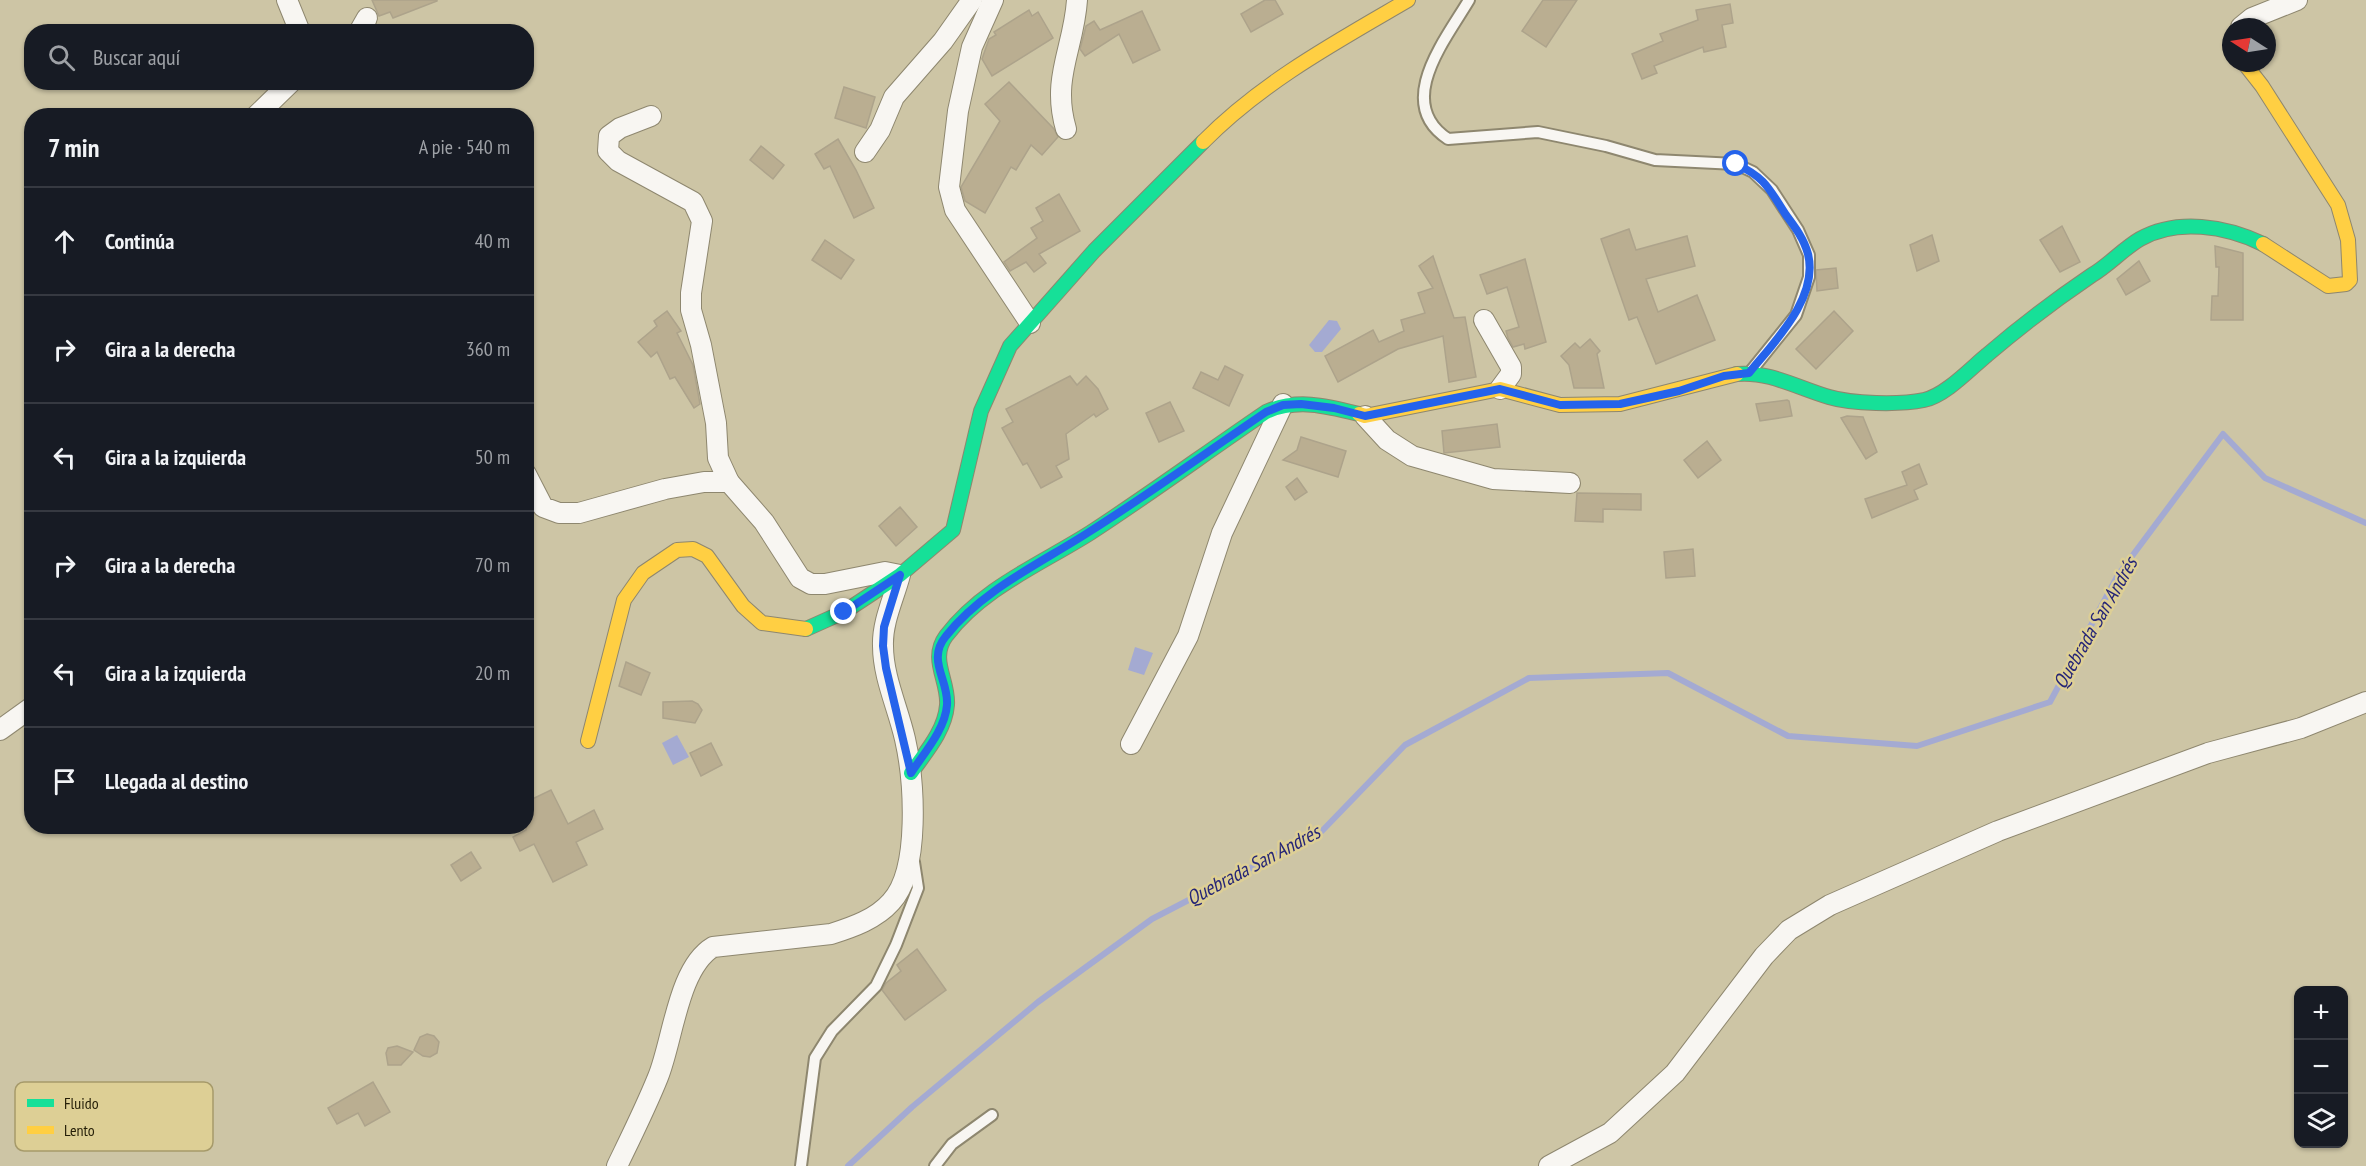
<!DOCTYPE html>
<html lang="es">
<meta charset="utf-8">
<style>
:root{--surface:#171b24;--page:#20242c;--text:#f1f3f6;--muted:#9ea1a6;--line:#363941}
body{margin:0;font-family:"PT Sans Narrow",sans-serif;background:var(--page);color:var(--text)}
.controls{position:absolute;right:18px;bottom:18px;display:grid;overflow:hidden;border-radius:12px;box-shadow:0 2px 4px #0004}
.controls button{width:54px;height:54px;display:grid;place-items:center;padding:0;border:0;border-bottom:2px solid var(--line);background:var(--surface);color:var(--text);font:30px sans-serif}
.compass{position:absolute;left:2222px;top:18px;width:54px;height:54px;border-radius:50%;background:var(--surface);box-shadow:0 2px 4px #0004;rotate:282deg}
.stop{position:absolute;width:18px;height:18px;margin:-14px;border:4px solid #2563eb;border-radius:50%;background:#fff}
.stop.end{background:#2563eb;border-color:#fff;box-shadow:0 2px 6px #0008}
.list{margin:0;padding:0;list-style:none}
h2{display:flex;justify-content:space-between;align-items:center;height:78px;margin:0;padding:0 24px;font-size:26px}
h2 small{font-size:20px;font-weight:400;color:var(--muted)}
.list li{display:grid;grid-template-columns:39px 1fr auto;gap:18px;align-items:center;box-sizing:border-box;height:108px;padding:0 24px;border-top:2px solid var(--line)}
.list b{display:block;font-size:22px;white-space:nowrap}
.list em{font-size:20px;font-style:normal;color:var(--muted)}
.icon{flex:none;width:33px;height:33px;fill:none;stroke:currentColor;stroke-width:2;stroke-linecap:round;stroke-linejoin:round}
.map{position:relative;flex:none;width:2366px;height:1166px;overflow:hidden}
.search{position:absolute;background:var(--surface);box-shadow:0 2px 4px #0004;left:24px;top:24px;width:510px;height:66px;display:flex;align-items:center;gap:15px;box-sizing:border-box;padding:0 21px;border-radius:24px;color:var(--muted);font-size:22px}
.panel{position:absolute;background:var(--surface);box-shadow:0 2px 4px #0004;left:24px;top:108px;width:510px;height:726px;border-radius:24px}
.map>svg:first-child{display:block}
.water{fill:#a4aad2}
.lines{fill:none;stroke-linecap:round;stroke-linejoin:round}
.stream{stroke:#a4aad2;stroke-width:6}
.building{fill:#baae91;stroke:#ada38b;stroke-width:1.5}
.lane-casing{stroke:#8e876f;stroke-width:14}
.street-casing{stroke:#8e876f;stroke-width:22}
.fast-casing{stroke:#8e876f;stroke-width:16}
.slow-casing{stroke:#8e876f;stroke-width:16}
.lane{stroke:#f8f6f2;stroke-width:10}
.street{stroke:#f8f6f2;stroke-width:20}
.fast{stroke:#16e098;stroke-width:14}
.slow{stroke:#ffcf43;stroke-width:14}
.route{stroke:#2563eb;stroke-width:8}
.labels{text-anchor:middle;stroke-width:5;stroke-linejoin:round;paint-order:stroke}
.water-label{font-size:20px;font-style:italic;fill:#252576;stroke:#ddcf95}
.key{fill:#ddcf95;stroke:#a69a6a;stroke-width:1.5}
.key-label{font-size:16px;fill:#241e07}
</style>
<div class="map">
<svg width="2366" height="1166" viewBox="0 0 2366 1166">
<rect width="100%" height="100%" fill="#cdc5a5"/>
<g class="water">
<polygon points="1329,320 1337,321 1341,329 1322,352 1315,352 1309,345"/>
<polygon points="1135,647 1153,653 1144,675 1128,670"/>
<polygon points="677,735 689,757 673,765 662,743"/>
</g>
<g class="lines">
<polyline class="stream" points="848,1166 912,1107 1038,1002 1152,919 1322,831 1405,745 1529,678 1668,673 1788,736 1917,746 2050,702 2118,575 2223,434 2265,478 2366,523"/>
</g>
<g class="building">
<polygon points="372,0 437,0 437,1 393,18 390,12 379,16"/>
<polygon points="1265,0 1275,0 1283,14 1251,32 1241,14"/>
<polygon points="1543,0 1577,0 1546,47 1522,31"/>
<polygon points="1730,4 1733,23 1722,25 1726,47 1704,52 1703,47 1654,66 1657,73 1642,79 1632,54 1663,41 1660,34 1698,20 1696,10"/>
<polygon points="1029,10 1032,16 1038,12 1053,38 992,76 982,59 989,39 996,35 994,32"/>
<polygon points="1142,11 1160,50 1133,63 1119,34 1085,56 1080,49 1086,26 1094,21 1100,30"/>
<polygon points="1009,82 1054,129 1058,137 1042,155 1031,145 1016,170 1011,167 985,213 965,201 961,187 1000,121 985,104"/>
<polygon points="844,87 875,97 866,128 835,118"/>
<polygon points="838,139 856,170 874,208 854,218 830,166 824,169 815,154"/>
<polygon points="761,146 784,165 773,179 750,160"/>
<polygon points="1059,194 1080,231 1039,254 1046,263 1034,272 1026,262 1010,271 1004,262 1037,238 1031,228 1043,221 1036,208"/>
<polygon points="2062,226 2080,262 2060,272 2040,240"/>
<polygon points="1629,229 1636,250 1687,236 1695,266 1646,279 1658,312 1697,295 1715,340 1656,364 1637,317 1629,320 1601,239"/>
<polygon points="1932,235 1939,261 1917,271 1910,245"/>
<polygon points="825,240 854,260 841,279 812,260"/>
<polygon points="2215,246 2243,253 2243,320 2211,320 2212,296 2218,296 2219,267 2216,267"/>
<polygon points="1433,256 1454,318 1465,317 1476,377 1449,382 1443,336 1398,349 1338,382 1325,356 1373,330 1379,342 1404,331 1401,320 1425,313 1418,293 1433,288 1419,266"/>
<polygon points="1525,259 1546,342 1525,349 1524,344 1513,347 1508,338 1506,331 1519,327 1507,287 1487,294 1480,275"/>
<polygon points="2139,261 2150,281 2126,295 2117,279"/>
<polygon points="1836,268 1838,288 1817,291 1816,270"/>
<polygon points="667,311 681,331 677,333 693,365 700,404 694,408 675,377 670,379 657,352 651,357 638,342 657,326 654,321"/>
<polygon points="1834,311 1853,331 1816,369 1796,349"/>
<polygon points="1590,339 1600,351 1597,354 1604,388 1574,388 1569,365 1561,356 1575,343 1580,348"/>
<polygon points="1225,366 1243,375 1229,406 1193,388 1201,372 1218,380"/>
<polygon points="1070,376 1077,385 1086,376 1098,389 1108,409 1096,417 1094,414 1066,434 1069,459 1056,466 1062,477 1041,488 1027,463 1023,465 1002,428 1013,422 1006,409"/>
<polygon points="1787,400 1789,401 1792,416 1760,421 1756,404"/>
<polygon points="1170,402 1184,431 1159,442 1146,413"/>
<polygon points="1847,416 1863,417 1877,452 1866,459 1841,418"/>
<polygon points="1497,424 1500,447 1444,453 1442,431"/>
<polygon points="1301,437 1346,451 1338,477 1283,460 1297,450"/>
<polygon points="1707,441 1721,460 1698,478 1684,460"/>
<polygon points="1919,464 1927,484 1914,490 1918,499 1872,518 1865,499 1907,485 1902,472"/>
<polygon points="1297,478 1307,492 1295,500 1286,487"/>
<polygon points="1577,493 1641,494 1641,510 1603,509 1603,522 1575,521"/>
<polygon points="900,507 917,527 896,546 879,526"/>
<polygon points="1693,549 1695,576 1666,578 1664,552"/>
<polygon points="626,662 650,673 641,695 619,686"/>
<polygon points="692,701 698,704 702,710 695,723 663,718 663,702"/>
<polygon points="711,743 722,765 701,776 690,753"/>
<polygon points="551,790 568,824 594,810 603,829 576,842 587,865 553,882 534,844 520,851 513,837 526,830 526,802"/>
<polygon points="471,852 481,868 461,881 451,865"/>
<polygon points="917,949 946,990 905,1020 882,990 886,983 901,971 897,965"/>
<polygon points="427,1034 434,1036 439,1042 437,1053 430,1057 423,1056 414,1050 420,1037"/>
<polygon points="397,1046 413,1052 401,1065 388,1065 386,1053 388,1048"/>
<polygon points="373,1082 390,1112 365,1126 358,1113 337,1124 328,1108"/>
</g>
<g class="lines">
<g class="lane-casing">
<g id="lane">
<path d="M1469 0C1446 39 1393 103 1448 139L1538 132 1606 146 1655 160 1736 164 1753 172 1772 190 1798 230 1809 255V277L1796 315 1751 371"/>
<polyline points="801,1166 815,1058 832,1031 876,986 896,945 918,888 914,862"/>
<polyline points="935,1166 952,1144 992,1115"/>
</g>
</g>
<g class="street-casing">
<g id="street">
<polyline points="287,0 300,32"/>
<polyline points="993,0 972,47 958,111 949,187 955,210 1030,323"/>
<polyline points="2241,27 2252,18 2297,0"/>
<polyline points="359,32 367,18"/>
<polyline points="256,116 291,82"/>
<polyline points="651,116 620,128 609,136 608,151 618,161 693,202 702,221 691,293 691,310 701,345 716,423 718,458 729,482"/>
<path d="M1066 129C1051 78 1074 48 1077 0"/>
<polyline points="865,152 880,130 894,97 943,41 972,0"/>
<polyline points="1484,320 1511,367 1511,374 1500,389"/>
<polyline points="1365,416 1387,440 1412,456 1493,479 1570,483"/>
<path d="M526 474 543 507 559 513H579L665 489 704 482H729L764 522 800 578 811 584H825L885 572 900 575C894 598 882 622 883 646 883 677 898 708 905 739 914 779 921 870 891 902 876 919 853 927 831 934L713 947C678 968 673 1040 658 1077 646 1107 631 1137 617 1166"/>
<polyline points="0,730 32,707"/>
<polyline points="1131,744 1188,636 1222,533 1283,404"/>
<polyline points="1549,1166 1610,1133 1675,1073 1764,956 1789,930 1830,905 1998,831 2208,753 2301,728 2366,702"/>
</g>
</g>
<g class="fast-casing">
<g id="fast">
<path d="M1737 374C1769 371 1798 388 1829 397 1852 404 1900 405 1924 400 1945 396 1971 368 1987 355 2021 326 2055 300 2092 275 2109 265 2123 249 2140 239 2177 218 2226 226 2263 244"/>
<polyline points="806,629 844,612 900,575 953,530 981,411 1010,346 1094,251 1203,142"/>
<path d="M911 773C925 753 945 731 947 705 949 681 929 659 946 636 982 588 1041 564 1090 533 1150 494 1207 452 1266 412 1297 398 1327 406 1359 414"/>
</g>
</g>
<g class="slow-casing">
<g id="slow">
<polyline points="2244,63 2262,86 2338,205 2348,240 2350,280 2346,284 2328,286 2263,244"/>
<path d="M1203 142C1262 82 1336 42 1408 0"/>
<polyline points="1359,414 1365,416 1500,389 1560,405 1620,404 1737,374"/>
<polyline points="588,741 624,600 643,573 677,550 693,549 707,556 743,606 762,623 806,629"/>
</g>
</g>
<use href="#lane" class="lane"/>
<use href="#street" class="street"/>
<use href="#fast" class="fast"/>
<use href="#slow" class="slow"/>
</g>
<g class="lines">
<path class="route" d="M844 612 900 575 884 627 883 646 886 668 911 773C924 753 945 730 947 705 949 680 926 660 946 636 982 590 1041 563 1089 532 1149 494 1207 452 1266 412L1283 405 1301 404 1334 408 1365 416 1500 389 1560 405 1620 404 1679 391 1724 376 1749 373C1774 342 1819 298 1808 254 1804 239 1795 227 1786 215 1769 189 1766 178 1736 164"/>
</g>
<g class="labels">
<g class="water-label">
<text transform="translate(2095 623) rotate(-60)" y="7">Quebrada San Andrés</text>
<text transform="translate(1253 865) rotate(-28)" y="7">Quebrada San Andrés</text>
</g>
</g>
<rect x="15" y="1082" width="198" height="69" rx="9" class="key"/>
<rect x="27" y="1099" width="27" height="8" fill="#16e098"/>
<rect x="27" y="1126" width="27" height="8" fill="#ffcf43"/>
<g class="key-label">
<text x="64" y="1109">Fluido</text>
<text x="64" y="1136">Lento</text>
</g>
</svg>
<div class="controls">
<button>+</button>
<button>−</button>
<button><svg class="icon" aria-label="layers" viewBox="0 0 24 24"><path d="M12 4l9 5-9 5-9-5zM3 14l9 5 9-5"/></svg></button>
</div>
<svg class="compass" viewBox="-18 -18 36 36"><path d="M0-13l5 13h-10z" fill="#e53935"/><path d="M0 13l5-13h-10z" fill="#9ea1a6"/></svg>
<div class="stop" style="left:1736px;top:164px"></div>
<div class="stop end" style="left:844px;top:612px"></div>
<div class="search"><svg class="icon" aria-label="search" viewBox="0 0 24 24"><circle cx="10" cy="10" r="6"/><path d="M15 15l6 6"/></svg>Buscar aquí</div>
<section class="panel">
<h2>7 min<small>A pie · 540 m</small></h2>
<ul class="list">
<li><svg class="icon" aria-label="ahead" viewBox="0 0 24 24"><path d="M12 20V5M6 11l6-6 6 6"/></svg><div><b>Continúa</b></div><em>40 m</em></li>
<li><svg class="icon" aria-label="right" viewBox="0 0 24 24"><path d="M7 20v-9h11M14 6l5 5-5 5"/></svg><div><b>Gira a la derecha</b></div><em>360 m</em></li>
<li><svg class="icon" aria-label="left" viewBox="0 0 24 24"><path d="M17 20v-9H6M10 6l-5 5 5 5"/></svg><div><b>Gira a la izquierda</b></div><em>50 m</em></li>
<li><svg class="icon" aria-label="right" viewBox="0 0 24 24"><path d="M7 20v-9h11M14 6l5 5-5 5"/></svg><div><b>Gira a la derecha</b></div><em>70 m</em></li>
<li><svg class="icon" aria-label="left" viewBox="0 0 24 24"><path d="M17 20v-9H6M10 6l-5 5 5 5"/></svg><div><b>Gira a la izquierda</b></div><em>20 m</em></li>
<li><svg class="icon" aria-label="arrive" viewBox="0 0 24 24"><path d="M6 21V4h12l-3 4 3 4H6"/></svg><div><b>Llegada al destino</b></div></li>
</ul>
</section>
</div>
